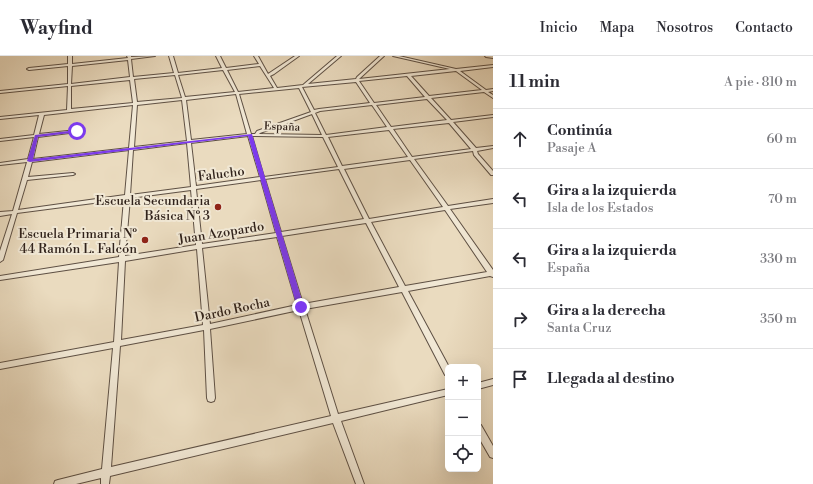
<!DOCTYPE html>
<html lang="es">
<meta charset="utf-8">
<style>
:root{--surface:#fff;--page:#f7f7f7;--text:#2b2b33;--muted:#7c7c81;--line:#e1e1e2}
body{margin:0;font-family:"Libre Bodoni",serif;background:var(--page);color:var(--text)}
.controls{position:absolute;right:12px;bottom:12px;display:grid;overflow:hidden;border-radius:6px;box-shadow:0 4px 16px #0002}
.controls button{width:36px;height:36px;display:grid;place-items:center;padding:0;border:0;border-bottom:1px solid var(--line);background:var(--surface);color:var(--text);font:20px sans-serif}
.stop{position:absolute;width:12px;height:12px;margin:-9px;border:3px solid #7c3aed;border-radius:50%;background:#fff}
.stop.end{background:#7c3aed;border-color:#fff;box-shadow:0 1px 4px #0008}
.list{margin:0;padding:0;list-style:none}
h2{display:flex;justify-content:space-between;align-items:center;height:52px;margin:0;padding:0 16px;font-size:17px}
h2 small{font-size:13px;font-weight:400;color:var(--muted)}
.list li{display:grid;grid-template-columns:26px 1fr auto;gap:12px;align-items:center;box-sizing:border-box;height:60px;padding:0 16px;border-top:1px solid var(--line)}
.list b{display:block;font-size:15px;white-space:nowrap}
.list p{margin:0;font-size:13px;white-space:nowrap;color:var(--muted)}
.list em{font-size:13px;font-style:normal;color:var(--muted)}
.icon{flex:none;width:22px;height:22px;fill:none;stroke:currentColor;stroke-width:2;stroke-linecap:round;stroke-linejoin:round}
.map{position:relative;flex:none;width:493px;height:428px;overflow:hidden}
header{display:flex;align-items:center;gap:24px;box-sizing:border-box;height:56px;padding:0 20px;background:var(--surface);border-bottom:1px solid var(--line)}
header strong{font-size:19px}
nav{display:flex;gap:22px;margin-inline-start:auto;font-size:14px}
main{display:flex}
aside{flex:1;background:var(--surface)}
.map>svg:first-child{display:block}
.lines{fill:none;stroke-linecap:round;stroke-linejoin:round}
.minor-casing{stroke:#5e5044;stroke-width:2}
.minor{fill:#f1e8d5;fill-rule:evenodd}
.route{fill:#7c3aed}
.poi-dot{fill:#8f2418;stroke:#f1e8d5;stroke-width:1.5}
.labels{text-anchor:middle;stroke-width:4;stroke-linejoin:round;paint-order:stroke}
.far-street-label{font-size:11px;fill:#30221b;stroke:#f1e8d5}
.street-label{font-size:13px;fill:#30221b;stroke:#f1e8d5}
.poi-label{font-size:13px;fill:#30221b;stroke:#f1e8d5;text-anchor:end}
</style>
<header>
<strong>Wayfind</strong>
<nav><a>Inicio</a><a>Mapa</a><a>Nosotros</a><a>Contacto</a></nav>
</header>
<main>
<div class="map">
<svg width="493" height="428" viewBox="0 0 493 428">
<rect width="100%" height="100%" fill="#eadbbf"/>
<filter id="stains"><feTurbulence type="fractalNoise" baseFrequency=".005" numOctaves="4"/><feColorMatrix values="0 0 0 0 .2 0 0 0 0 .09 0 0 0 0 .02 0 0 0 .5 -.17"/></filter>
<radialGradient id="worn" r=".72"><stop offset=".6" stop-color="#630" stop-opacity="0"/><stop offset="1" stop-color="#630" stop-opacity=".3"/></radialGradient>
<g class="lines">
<g class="minor-casing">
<g id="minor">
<path d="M68 0H72V8L128 2 127 0H131V1L155 0 131 3 133 21 174 17 169 0H173L178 17 222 12 216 0H220L226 12 259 8 254 0H258L268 18 295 0H299L274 18 270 20 277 32 303 29 337 0H341L308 28 356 23 357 21 380 0H384L359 23 450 13 393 0H399L456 13 493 9V11L460 15 486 34 493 33V35L488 36 493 39V42L484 36 431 42 451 64 493 59V61L453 66 476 92 493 90V92L477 95 478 98 493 115V119H491L474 99 473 95 414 103 448 150 493 143V147L450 153 493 214V221L490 220 408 235 449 311 448 320 445 319 402 236 305 253 338 358 448 333V339L341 365 364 428H356L333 367 110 420 109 428H101V422L76 428H54L55 425 58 424 102 413 113 292 0 313V307L114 286 119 206 0 224V220L119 201 124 143 17 157 3 204 0 206V195L12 158 0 160V156L13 155 27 106 0 109V107L28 103 34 81 0 85V83L34 79 39 59 0 63V61L67 54 68 30 0 37V35L68 28V10L29 14 27 13 29 12 68 8ZM128 4 130 21 71 28 72 10ZM260 10 274 32 238 36 227 14ZM223 14 235 36 185 41 178 19ZM456 15 482 34 429 40 411 20ZM175 19 182 42 137 46 134 23ZM407 20 425 41 374 47 359 25ZM130 24 133 47 71 53V30ZM356 26 370 47 319 53 314 54 302 31ZM299 32 311 56 257 75 255 78H251L239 38ZM236 38 247 78 191 84 186 44ZM427 43 447 64 391 71 376 49ZM182 44 187 85 134 91 137 49ZM133 49 129 92 33 103 38 81 77 76 79 75 77 74 39 78 44 59ZM372 49 387 71 326 79 315 57 320 55ZM312 58 322 79 259 78 260 77ZM449 67 471 93 412 101 393 73ZM389 74 408 101 342 110 328 81ZM248 80 260 121 196 130 191 87ZM252 80 323 81 338 111 264 121ZM187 87 191 131 130 139 133 94ZM129 94 125 139 18 154 27 124 73 119 75 118 73 117 28 121 32 106ZM410 104 443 151 369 163 344 113ZM339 113 364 163 281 176 265 123ZM261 124 276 177 202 188 196 133ZM191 134 196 189 125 200 130 142ZM445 154 487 216 405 230 371 166ZM366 167 399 231 303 248 282 180ZM277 181 297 249 210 268 202 192ZM197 193 203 269 121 284 125 205ZM299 254 331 360 111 411 120 290 204 274 207 342 208 345 211 346 214 345 215 342 210 273Z"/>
<polygon points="485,0 493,0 493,2 486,1"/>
<polygon points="493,323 493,329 478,333 478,327"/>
<polygon points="478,368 481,369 493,390 493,402 490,401 478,380"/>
</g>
</g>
<use href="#minor" class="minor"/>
</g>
<polygon class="route" points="77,74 79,76 38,81 33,103 252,78 304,251 303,253 301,253 297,251 248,80 30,106 27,105 35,79"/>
<g class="poi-dot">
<circle cx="218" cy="151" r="4"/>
<circle cx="145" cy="184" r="4"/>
</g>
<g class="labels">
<g class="far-street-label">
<text transform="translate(282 70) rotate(2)" y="4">España</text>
</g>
<g class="street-label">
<text transform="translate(221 117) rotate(-7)" y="5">Falucho</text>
<text transform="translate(221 176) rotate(-9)" y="5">Juan Azopardo</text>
<text transform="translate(232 253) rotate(-12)" y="5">Dardo Rocha</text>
</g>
<g class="poi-label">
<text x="210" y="149">Escuela Secundaria<tspan x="210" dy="15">Básica Nº 3</tspan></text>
<text x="137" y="182">Escuela Primaria Nº<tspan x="137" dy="15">44 Ramón L. Falcón</tspan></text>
</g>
</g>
<rect width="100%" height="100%" filter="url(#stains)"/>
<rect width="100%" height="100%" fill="url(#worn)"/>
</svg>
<div class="controls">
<button>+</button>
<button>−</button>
<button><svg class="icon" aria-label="locate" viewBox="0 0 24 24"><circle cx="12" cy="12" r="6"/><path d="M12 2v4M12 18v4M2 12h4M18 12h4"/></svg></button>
</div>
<div class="stop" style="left:77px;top:75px"></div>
<div class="stop end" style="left:301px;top:251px"></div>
</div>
<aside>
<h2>11 min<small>A pie · 810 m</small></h2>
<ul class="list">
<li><svg class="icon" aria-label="ahead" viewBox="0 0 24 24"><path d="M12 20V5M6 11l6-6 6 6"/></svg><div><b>Continúa</b><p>Pasaje A</p></div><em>60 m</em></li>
<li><svg class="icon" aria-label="left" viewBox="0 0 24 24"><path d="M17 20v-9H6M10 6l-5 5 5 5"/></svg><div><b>Gira a la izquierda</b><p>Isla de los Estados</p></div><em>70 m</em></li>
<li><svg class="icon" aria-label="left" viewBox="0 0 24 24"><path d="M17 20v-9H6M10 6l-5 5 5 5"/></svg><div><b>Gira a la izquierda</b><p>España</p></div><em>330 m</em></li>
<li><svg class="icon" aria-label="right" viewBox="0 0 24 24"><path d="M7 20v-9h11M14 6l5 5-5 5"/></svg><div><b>Gira a la derecha</b><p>Santa Cruz</p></div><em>350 m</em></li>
<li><svg class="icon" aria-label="arrive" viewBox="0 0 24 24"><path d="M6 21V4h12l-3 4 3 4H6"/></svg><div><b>Llegada al destino</b></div></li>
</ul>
</aside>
</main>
